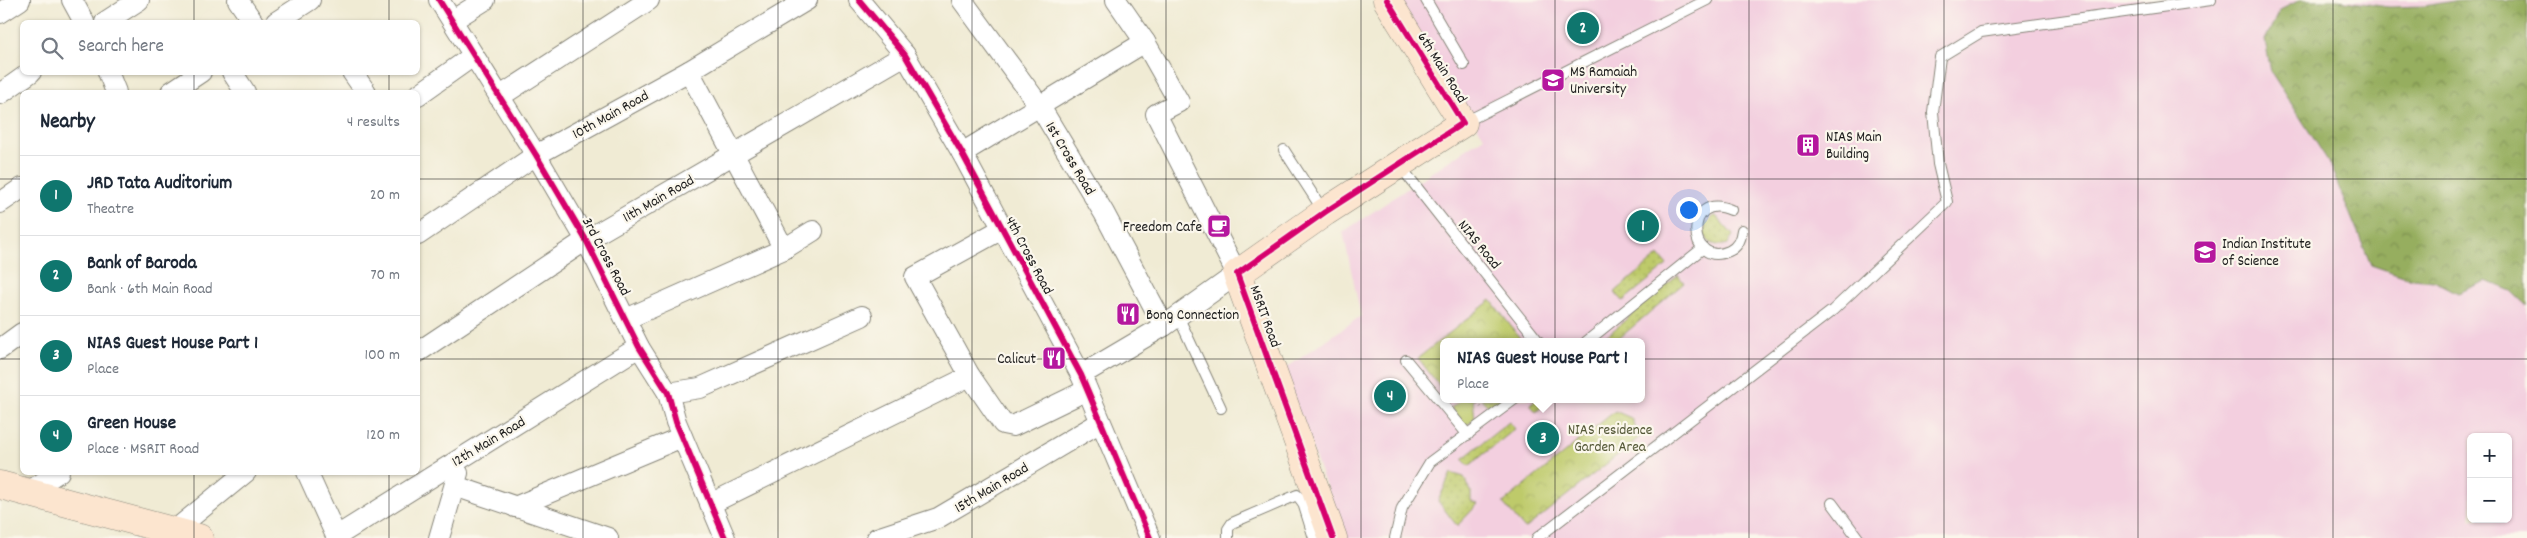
<!DOCTYPE html>
<meta charset="utf-8">
<style>
:root{--surface:#fff;--page:#f6f6f7;--text:#1f2937;--muted:#747a83;--line:#e0e1e3;--accent:#0f766e}
body{margin:0;font-family:Dekko,sans-serif;background:var(--page);color:var(--text)}
.controls{position:absolute;right:15px;bottom:15px;display:grid;overflow:hidden;border-radius:8px;box-shadow:0 1px 4px #0004}
.controls button{width:45px;height:45px;display:grid;place-items:center;padding:0;border:0;border-bottom:1px solid var(--line);background:var(--surface);color:var(--text);font:25px sans-serif}
.you{position:absolute;left:1688px;top:209px;width:18px;height:18px;margin:-12px;border:4px solid #fff;border-radius:50%;background:#1a73e8;box-shadow:0 0 0 8px #1a73e833}
.badge{display:grid;place-items:center;width:32px;height:32px;border-radius:50%;background:var(--accent);color:#fff;font-size:16px;font-weight:700}
.pin{position:absolute;translate:-50% -50%;border:2px solid #fff;box-shadow:0 1px 5px #0006}
.popup{position:absolute;left:1440px;top:338px;width:205px;height:65px;box-sizing:border-box;display:grid;place-content:center;border-radius:8px;background:var(--surface);filter:drop-shadow(0 1px 4px #0005);font-size:16px;white-space:nowrap;color:var(--muted)}
.popup b{font-size:19px;color:var(--text)}
.popup::after{content:'';position:absolute;left:50%;top:100%;margin-left:-10px;border:10px solid transparent;border-top-color:var(--surface)}
.list{margin:0;padding:0;list-style:none}
h2{display:flex;justify-content:space-between;align-items:center;height:65px;margin:0;padding:0 20px;font-size:21px}
h2 small{font-size:16px;font-weight:400;color:var(--muted)}
.list li{display:grid;grid-template-columns:32px 1fr auto;gap:15px;align-items:center;box-sizing:border-box;height:80px;padding:0 20px;border-top:1px solid var(--line)}
.list b{display:block;font-size:19px;white-space:nowrap}
.list p{margin:0;font-size:16px;white-space:nowrap;color:var(--muted)}
.list em{font-size:16px;font-style:normal;color:var(--muted)}
.icon{flex:none;width:28px;height:28px;fill:none;stroke:currentColor;stroke-width:2;stroke-linecap:round;stroke-linejoin:round}
.map{position:relative;flex:none;width:2527px;height:538px;overflow:hidden}
.search{position:absolute;background:var(--surface);box-shadow:0 1px 4px #0004;left:20px;top:20px;width:400px;height:55px;display:flex;align-items:center;gap:12px;box-sizing:border-box;padding:0 18px;border-radius:8px;color:var(--muted);font-size:19px}
.panel{position:absolute;background:var(--surface);box-shadow:0 1px 4px #0004;left:20px;top:90px;width:400px;height:385px;border-radius:8px}
.map>svg:first-child{display:block}
.built{fill:#f3cfdf;fill-rule:evenodd}
.grass{fill:url(#grass-dots);stroke:#6d7344}
.forest{fill:url(#forest-crowns);stroke:#59653e}
.park{fill:url(#park-crowns);stroke:#6d7344}
.garden{fill:#beca6b;stroke:#6d7344}
.lines{fill:none;stroke-linecap:round;stroke-linejoin:round}
.lane-casing{stroke:#868478;stroke-width:12}
.street-casing{stroke:#868478;stroke-width:22}
.secondary-casing{stroke:#868478;stroke-width:29}
.path{stroke:#868478;stroke-width:3;stroke-dasharray:4 4;stroke-linecap:butt}
.lane{stroke:#fff;stroke-width:10}
.street{stroke:#fff;stroke-width:20}
.secondary{stroke:#fce5cf;stroke-width:28}
.cycleway-casing{stroke:#fbf7ec;stroke-width:9}
.cycleway{stroke:#d6006c;stroke-width:6}
.grid{fill:none;stroke:#1c1c1c;stroke-width:1;stroke-opacity:0.55}
.labels{text-anchor:middle;stroke-width:4.5;stroke-linejoin:round;paint-order:stroke}
.street-label{font-size:15px;fill:#1c1c1c;stroke:#fbf7ec}
.poi-label{font-size:15px;fill:#1c1c1c;stroke:#fbf7ec;text-anchor:start}
.park-label{font-size:15px;fill:#555938;stroke:#fbf7ec}
</style>
<div class="map">
<svg width="2527" height="538" viewBox="0 0 2527 538">
<defs>
<pattern id="grass-dots" width="8" height="8" patternUnits="userSpaceOnUse" patternTransform="scale(1.25)"><rect width="8" height="8" fill="#beca6b"/><path d="M2 2h.1M6 6h.1" fill="none" stroke="#a3ad5c" stroke-width="1.8" stroke-linecap="round"/></pattern>
<pattern id="forest-crowns" width="20" height="18" patternUnits="userSpaceOnUse" patternTransform="scale(1.25)"><rect width="20" height="18" fill="#96ae5f"/><path d="M2 6a3 3 0 1 1 6 0M12 15a3 3 0 1 1 6 0" fill="none" stroke="#7a8d4e"/></pattern>
<pattern id="park-crowns" width="20" height="18" patternUnits="userSpaceOnUse" patternTransform="scale(1.25)"><rect width="20" height="18" fill="#beca6b"/><path d="M2 6a3 3 0 1 1 6 0M12 15a3 3 0 1 1 6 0" fill="none" stroke="#a3ad5c"/></pattern>
</defs>
<rect width="100%" height="100%" fill="#fbf7ec"/>
<filter id="ink" filterUnits="userSpaceOnUse"><feTurbulence type="fractalNoise" baseFrequency=".02" numOctaves="2"/><feDisplacementMap in="SourceGraphic" scale="10" xChannelSelector="R" yChannelSelector="G"/><feConvolveMatrix kernelMatrix="1 2 1 2 8 2 1 2 1" color-interpolation-filters="sRGB"/></filter>
<filter id="wash" filterUnits="userSpaceOnUse"><feTurbulence type="fractalNoise" baseFrequency=".0096" numOctaves="4" result="noise"/><feDisplacementMap in="SourceGraphic" scale="20" xChannelSelector="R" yChannelSelector="G"/><feGaussianBlur stdDeviation="1.12" result="paint"/><feColorMatrix in="noise" values="0 0 0 0 0 0 0 0 0 0 0 0 0 0 0 0 0 1.4 0 .05"/><feComposite in="paint" operator="in"/></filter>
<g filter="url(#wash)">
<rect width="100%" height="100%" fill="#f0ebd4"/>
<path class="built" d="M1399 0H2527V538H1346L1282 371 1361 316 1343 232 1484 137ZM1444 342H1642V399H1444ZM2471 437H2508V519H2471Z"/>
<g class="grass">
<path d="M1713 216H1716L1733 235 1728 244C1707 250 1695 231 1713 216Z"/>
<polygon points="1659,255 1667,265 1623,301 1615,292"/>
<polygon points="1678,275 1684,283 1615,342 1605,342 1603,339"/>
<polygon points="1536,399 1551,399 1536,412 1530,404"/>
<polygon points="1509,422 1515,429 1469,466 1462,459"/>
<polygon points="1451,473 1464,477 1471,491 1471,501 1478,504 1457,526 1438,501"/>
</g>
<polygon class="forest" points="2300,0 2338,0 2389,7 2424,6 2460,0 2527,0 2527,306 2511,291 2487,281 2457,293 2434,281 2412,279 2371,265 2328,161 2271,72 2265,40 2280,10"/>
<g class="park">
<polygon points="1491,300 1523,342 1444,342 1444,392 1418,358"/>
<polygon points="1481,399 1503,399 1490,408"/>
<polygon points="1615,411 1631,418 1640,437 1525,529 1503,503"/>
</g>
<polygon class="garden" points="1462,399 1473,399 1475,419 1466,426 1451,408"/>
</g>
<g filter="url(#ink)">
<g class="lines">
<g class="lane-casing">
<g id="lane">
<polyline points="1426,0 1464,65"/>
<polyline points="1463,123 1707,0"/>
<polyline points="1284,150 1324,212"/>
<polyline points="1400,166 1539,342"/>
<path d="M1731 210C1684 189 1686 270 1729 251 1738 247 1741 239 1742 230"/>
<polyline points="1178,316 1221,408"/>
<polyline points="1586,342 1703,248"/>
<polyline points="1406,360 1468,435"/>
<polyline points="1832,503 1858,538"/>
<polyline points="1228,538 1228,529 1232,523 1297,495 1303,503 1314,538"/>
<polyline points="1395,538 1402,508 1430,462 1515,399"/>
<polyline points="1537,538 1833,310 1947,202 1938,164 1933,112 1940,57 1981,32 2211,0"/>
</g>
</g>
<g class="street-casing">
<g id="street">
<polyline points="72,0 84,22"/>
<polyline points="238,0 253,22"/>
<polyline points="439,0 536,155 586,240 639,347 668,393 676,422 725,538"/>
<polyline points="859,0 905,55 962,153 1081,375 1150,538"/>
<polyline points="962,0 1039,105 1104,213 1164,326"/>
<polyline points="0,13 20,0"/>
<polyline points="453,20 485,0"/>
<polyline points="105,22 139,0"/>
<polyline points="276,22 310,0"/>
<polyline points="689,71 784,249"/>
<polyline points="108,72 116,92"/>
<polyline points="232,72 245,92"/>
<polyline points="352,72 366,92"/>
<polyline points="171,92 201,72"/>
<polyline points="0,94 31,72"/>
<polyline points="418,95 473,56"/>
<polyline points="499,97 649,0"/>
<polyline points="962,153 1145,42"/>
<polyline points="0,203 22,188"/>
<polyline points="1002,229 915,277 970,376 1003,424 1013,426 1087,390"/>
<polyline points="418,235 536,155 689,71 807,0"/>
<polyline points="626,319 784,249 813,231"/>
<polyline points="0,349 22,333"/>
<polyline points="418,352 586,240 905,55"/>
<polyline points="1081,375 1164,326 1237,274 1156,114 1179,102 1145,42 1116,0"/>
<polyline points="668,393 700,388 862,316"/>
<polyline points="307,472 337,538"/>
<polyline points="455,486 608,538"/>
<polyline points="28,492 59,472"/>
<polyline points="710,504 970,376"/>
<polyline points="515,507 682,437"/>
<polyline points="174,531 246,472"/>
<polyline points="337,536 639,347"/>
<polyline points="439,538 458,473"/>
<polyline points="877,538 938,518 1099,423"/>
</g>
</g>
<g class="secondary-casing">
<g id="secondary">
<polyline points="0,485 199,538"/>
<polyline points="1333,538 1237,274 1325,212 1463,123 1387,0"/>
</g>
</g>
<polyline class="path" points="1476,400 1481,407"/>
<use href="#lane" class="lane"/>
<use href="#street" class="street"/>
<use href="#secondary" class="secondary"/>
<g class="cycleway-casing">
<g id="cycleway">
<polyline points="439,0 536,155 586,240 639,347 668,393 676,422 725,538"/>
<polyline points="859,0 905,55 962,153 1081,375 1150,538"/>
<polyline points="1333,538 1237,274 1325,212 1463,123 1387,0"/>
</g>
</g>
<use href="#cycleway" class="cycleway"/>
</g>
</g>
<path class="grid" d="M194 0V22M389 0V22M583 0V538M778 0V538M972 0V538M1166 0V538M1361 0V538M1555 0V538M1749 0V538M1944 0V538M2138 0V538M2333 0V538M194 72V92M389 72V92M0 179H22M418 179H2527M0 359H22M418 359H2527M194 472V538M389 472V538"/>
<defs>
<g id="university-square" transform="scale(1.25)"><rect x="-9" y="-9" width="18" height="18" rx="4" fill="#b5179e" stroke="#fbf7ec"/><path d="M0-5L7-2L0 1L-7-2ZM-4 1L0 2.5L4 1V4Q0 6-4 4Z" fill="#fff"/></g>
<g id="building-square" transform="scale(1.25)"><rect x="-9" y="-9" width="18" height="18" rx="4" fill="#b5179e" stroke="#fbf7ec"/><path d="M-4-6H4V6H1V3H-1V6H-4ZM-2.5-4.3h1.7v1.8h-1.7ZM.8-4.3h1.7v1.8H.8ZM-2.5-1h1.7V.8h-1.7ZM.8-1h1.7V.8H.8Z" fill="#fff"/></g>
<g id="cafe-square" transform="scale(1.25)"><rect x="-9" y="-9" width="18" height="18" rx="4" fill="#b5179e" stroke="#fbf7ec"/><path d="M-5.5-4.5H6V0H3Q3 3.5 0 3.5H-2.5Q-5.5 3.5-5.5 0ZM3-3.2v2h1.7v-2ZM-6 4.5H4V6H-6Z" fill="#fff"/></g>
<g id="restaurant-square" transform="scale(1.25)"><rect x="-9" y="-9" width="18" height="18" rx="4" fill="#b5179e" stroke="#fbf7ec"/><path d="M-5-6h1v4h1v-4h1v4h1v-4h1v5L-1.5 .5V6h-2V.5L-5-1ZM5-6V6H3V1.5H1.5Q1.5-4 5-6Z" fill="#fff"/></g>
</defs>
<g fill-rule="evenodd">
<use href="#university-square" x="1553" y="80"/>
<use href="#building-square" x="1808" y="145"/>
<use href="#cafe-square" x="1219" y="226"/>
<use href="#university-square" x="2205" y="252"/>
<use href="#restaurant-square" x="1128" y="314"/>
<use href="#restaurant-square" x="1054" y="358"/>
</g>
<g class="labels">
<g class="street-label">
<text transform="translate(1443 67) rotate(58)" y="5">6th Main Road</text>
<text transform="translate(610 114) rotate(-29)" y="5">10th Main Road</text>
<text transform="translate(1071 158) rotate(59)" y="5">1st Cross Road</text>
<text transform="translate(658 198) rotate(-30)" y="5">11th Main Road</text>
<text transform="translate(1480 244) rotate(51)" y="5">NIAS Road</text>
<text transform="translate(1030 255) rotate(62)" y="5">4th Cross Road</text>
<text transform="translate(607 256) rotate(62)" y="5">3rd Cross Road</text>
<text transform="translate(1266 316) rotate(70)" y="5">MSRIT Road</text>
<text transform="translate(488 441) rotate(-31)" y="5">12th Main Road</text>
<text transform="translate(991 487) rotate(-31)" y="5">15th Main Road</text>
</g>
<g class="poi-label">
<text x="1570" y="76">MS Ramaiah<tspan x="1570" dy="17">University</tspan></text>
<text x="1826" y="141">NIAS Main<tspan x="1826" dy="17">Building</tspan></text>
<text x="1202" y="231" text-anchor="end">Freedom Cafe</text>
<text x="2222" y="248">Indian Institute<tspan x="2222" dy="17">of Science</tspan></text>
<text x="1146" y="319">Bong Connection</text>
<text x="1036" y="363" text-anchor="end">Calicut</text>
</g>
<g class="park-label">
<text x="1610" y="434">NIAS residence<tspan x="1610" dy="17">Garden Area</tspan></text>
</g>
</g>
</svg>
<div class="controls">
<button>+</button>
<button>−</button>
</div>
<div class="you"></div>
<div class="pin badge" style="left:1643px;top:226px">1</div>
<div class="pin badge" style="left:1583px;top:28px">2</div>
<div class="pin badge" style="left:1543px;top:438px">3</div>
<div class="popup"><b>NIAS Guest House Part 1</b>Place</div>
<div class="pin badge" style="left:1390px;top:396px">4</div>
<div class="search"><svg class="icon" aria-label="search" viewBox="0 0 24 24"><circle cx="10" cy="10" r="6"/><path d="M15 15l6 6"/></svg>Search here</div>
<section class="panel">
<h2>Nearby<small>4 results</small></h2>
<ul class="list">
<li><span class="badge">1</span><div><b>JRD Tata Auditorium</b><p>Theatre</p></div><em>20 m</em></li>
<li><span class="badge">2</span><div><b>Bank of Baroda</b><p>Bank · 6th Main Road</p></div><em>70 m</em></li>
<li><span class="badge">3</span><div><b>NIAS Guest House Part 1</b><p>Place</p></div><em>100 m</em></li>
<li><span class="badge">4</span><div><b>Green House</b><p>Place · MSRIT Road</p></div><em>120 m</em></li>
</ul>
</section>
</div>
